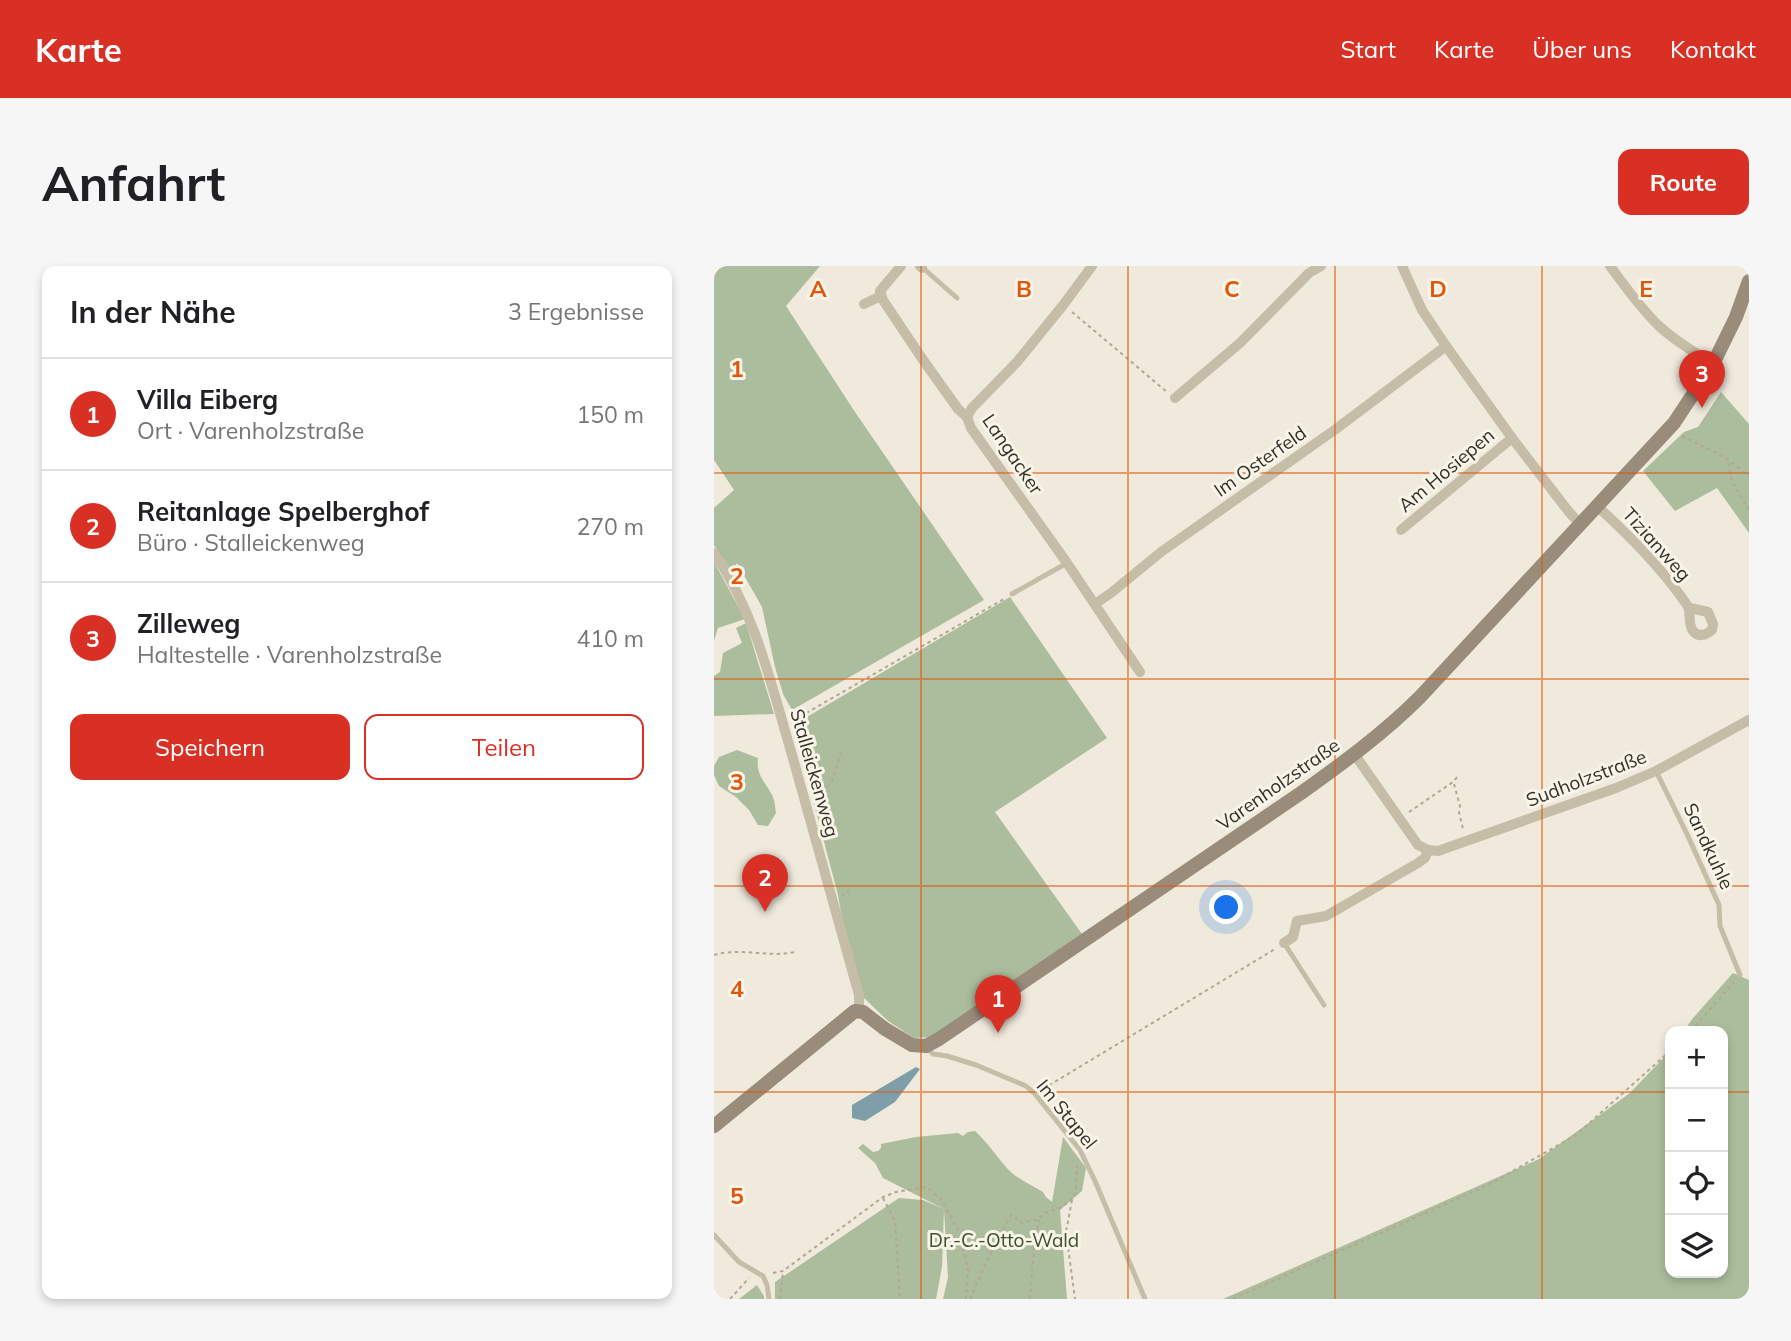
<!DOCTYPE html>
<html lang="de">
<meta charset="utf-8">
<style>
:root{--surface:#fff;--page:#f6f6f6;--text:#202124;--muted:#757577;--line:#e0e0e0;--accent:#d93025}
body{margin:0;font-family:Mulish,sans-serif;background:var(--page);color:var(--text)}
.controls{position:absolute;right:21px;bottom:21px;display:grid;overflow:hidden;border-radius:14px;box-shadow:0 4px 10px #0003}
.controls button{width:63px;height:63px;display:grid;place-items:center;padding:0;border:0;border-bottom:2px solid var(--line);background:var(--surface);color:var(--text);font:35px sans-serif}
.you{position:absolute;left:513px;top:642px;width:24px;height:24px;margin:-18px;border:5px solid #fff;border-radius:50%;background:#1a73e8;box-shadow:0 0 0 10px #1a73e833}
.badge{display:grid;place-items:center;width:46px;height:46px;border-radius:50%;background:var(--accent);color:#fff;font-size:23px;font-weight:700}
.pin{position:absolute;translate:-50% -58px;filter:drop-shadow(0 2px 4px #0008)}
.pin::after{content:'';position:absolute;top:37px;width:24px;height:21px;background:inherit;clip-path:polygon(0 0,100% 0,50% 100%)}
.list{margin:0;padding:0;list-style:none}
h2{display:flex;justify-content:space-between;align-items:center;height:91px;margin:0;padding:0 28px;font-size:30px}
h2 small{font-size:23px;font-weight:400;color:var(--muted)}
.list li{display:grid;grid-template-columns:46px 1fr auto;gap:21px;align-items:center;box-sizing:border-box;height:112px;padding:0 28px;border-top:2px solid var(--line)}
.list b{display:block;font-size:26px;white-space:nowrap}
.list p{margin:0;font-size:23px;white-space:nowrap;color:var(--muted)}
.list em{font-size:23px;font-style:normal;color:var(--muted)}
.actions{display:flex;gap:14px;padding:21px 28px}
.actions a{flex:1;padding:16px 0;border:2px solid var(--accent);border-radius:14px;text-align:center;font-size:24px;color:var(--accent)}
.actions .main{background:var(--accent);color:#fff}
.icon{flex:none;width:38px;height:38px;fill:none;stroke:currentColor;stroke-width:2;stroke-linecap:round;stroke-linejoin:round}
.map{position:relative;flex:none;width:1035px;height:1033px;overflow:hidden;border-radius:14px}
header{display:flex;align-items:center;gap:42px;box-sizing:border-box;height:98px;padding:0 35px;background:var(--accent);color:#fff}
header strong{font-size:33px}
nav{display:flex;gap:38px;margin-inline-start:auto;font-size:24px}
.intro{display:flex;align-items:center;justify-content:space-between;box-sizing:border-box;height:168px;padding:0 42px}
h1{margin:0;font-size:49px}
.button{padding:18px 32px;border-radius:14px;background:var(--accent);color:#fff;font-size:24px;font-weight:700}
main{display:flex;gap:42px;padding:0 42px}
aside{flex:1;background:var(--surface);border-radius:14px;box-shadow:0 4px 10px #0003}
.map>svg:first-child{display:block}
.green{fill:#acbd9d}
.water{fill:#7e9faa}
.lines{fill:none;stroke-linecap:round;stroke-linejoin:round}
.path{stroke:#b2a793;stroke-width:2;stroke-dasharray:3.5 3.5;stroke-linecap:butt}
.lane{stroke:#c6bda9;stroke-width:5}
.street{stroke:#c6bda9;stroke-width:10}
.secondary{stroke:#9a8c7b;stroke-width:14}
.grid{fill:none;stroke:#df570d;stroke-width:2;stroke-opacity:0.55}
.labels{text-anchor:middle;stroke-width:6;stroke-linejoin:round;paint-order:stroke}
.street-label{font-size:19px;fill:#342f28;stroke:#f8f4e8}
.park-label{font-size:19px;fill:#3d502e;stroke:#f8f4e8}
.grid-label{font-size:23px;text-anchor:middle;font-weight:bold;fill:#df570d;stroke:#f8f4e8;stroke-width:6;stroke-linejoin:round;paint-order:stroke}
</style>
<header>
<strong>Karte</strong>
<nav><a>Start</a><a>Karte</a><a>Über uns</a><a>Kontakt</a></nav>
</header>
<div class="intro"><h1>Anfahrt</h1><a class="button">Route</a></div>
<main>
<aside>
<h2>In der Nähe<small>3 Ergebnisse</small></h2>
<ul class="list">
<li><span class="badge">1</span><div><b>Villa Eiberg</b><p>Ort · Varenholzstraße</p></div><em>150 m</em></li>
<li><span class="badge">2</span><div><b>Reitanlage Spelberghof</b><p>Büro · Stalleickenweg</p></div><em>270 m</em></li>
<li><span class="badge">3</span><div><b>Zilleweg</b><p>Haltestelle · Varenholzstraße</p></div><em>410 m</em></li>
</ul>
<div class="actions"><a class="main">Speichern</a><a>Teilen</a></div>
</aside>
<div class="map">
<svg width="1035" height="1033" viewBox="0 0 1035 1033">
<rect width="100%" height="100%" fill="#efeadc"/>
<g class="green">
<polygon points="0,0 106,0 72,40 141,146 270,334 78,444 69,428 61,401 48,341 23,297 18,306 0,279 0,242 20,224 0,194"/>
<polygon points="1007,126 1035,158 1035,267 1003,222 961,245 929,205 970,166 984,161"/>
<polygon points="0,296 31,353 4,362 0,375"/>
<polygon points="296,331 393,472 281,546 368,668 218,771 200,772 174,755 148,730 128,652 124,629 87,488 81,458"/>
<polygon points="32,357 60,448 0,450 0,410 6,406 9,387 28,377 22,362"/>
<path d="M23 484 44 492C42 510 51 515 58 529 61 534 61 541 62 547L54 560 44 559 35 544 22 531 5 520 0 509V500L5 491Z"/>
<polygon points="1019,707 1035,714 1035,1033 509,1033 825,893 916,827 956,785 956,1007 1009,1007 1009,765 970,765 979,752"/>
<path d="M261 865C273 876 281 888 291 900 301 912 317 919 329 926L332 931 338 936 349 871 372 902 368 925 346 944 353 1033H229L234 1011 230 944 228 1001 222 1033H61V1016L185 932 209 934 230 943 169 912 161 897 144 882 149 878 159 886 164 885 167 882V878L202 871 244 867 249 870 254 866Z"/>
<polygon points="43,1019 50,1030 50,1033 25,1033"/>
</g>
<polygon class="water" points="202,801 206,803 181,836 151,855 138,852 138,839"/>
<g class="lines">
<g class="path">
<polyline points="358,46 453,126"/>
<polyline points="968,170 1010,191 1035,210"/>
<polyline points="1014,197 1018,215 1035,244"/>
<polyline points="80,454 290,333"/>
<polyline points="740,518 746,540 745,546 749,563"/>
<polyline points="695,546 739,516 745,509"/>
<polyline points="111,565 114,563 105,538 109,527 118,515 127,487"/>
<polyline points="128,630 135,624"/>
<path d="M0 689C27 681 54 692 81 686"/>
<polyline points="977,765 1020,716"/>
<polyline points="329,823 561,683"/>
<polyline points="169,932 181,955 186,1033"/>
<polyline points="358,934 352,966 361,1033"/>
<polyline points="59,1007 69,1005 169,931 182,926 212,921 227,933 247,970 254,1005 252,1033"/>
<polyline points="16,1033 35,1012"/>
<polyline points="66,1033 69,1006"/>
<polyline points="256,1033 275,990 297,949 308,957 325,953 331,947 346,942 358,933 362,926 363,900"/>
<polyline points="316,1033 321,970 325,954"/>
<polyline points="519,1033 774,919 862,869 956,785"/>
</g>
<g class="lane">
<polyline points="209,2 243,32"/>
<polyline points="298,328 353,297"/>
<polyline points="942,505 973,568 1005,639 1006,660 1026,709"/>
<polyline points="570,677 610,739"/>
<polyline points="213,782 219,788 233,790 262,799 312,820 321,828 366,884 381,915 431,1033"/>
<polyline points="0,969 25,996 49,1010 53,1019 55,1033"/>
</g>
<g class="street">
<polyline points="187,0 166,25 169,34 207,91 244,143 253,151"/>
<polyline points="206,0 208,2"/>
<polyline points="378,0 350,38 303,96 258,142 253,151 257,162 353,297 426,406"/>
<polyline points="688,0 708,44 732,80 798,172 855,246 866,258"/>
<path d="M896 0C911 20 926 42 945 60 961 75 980 86 999 98"/>
<polyline points="150,38 167,30"/>
<polyline points="461,132 526,77 595,7 607,0"/>
<path d="M883 240C916 270 948 302 973 339 978 346 973 357 979 365 985 372 992 369 998 364L999 358 994 346 976 342"/>
<polyline points="687,264 798,172"/>
<path d="M0 287C42 348 57 418 78 489 101 569 123 649 145 729V745"/>
<polyline points="381,338 397,327 447,286 622,163 732,80"/>
<polyline points="641,489 704,579 714,584 724,585 902,522 942,505 1035,454"/>
<polyline points="570,677 579,671 583,655 612,650 704,597 711,592 714,584"/>
</g>
<path class="secondary" d="M0 860 141 745 149 746 171 763 198 779 212 780 225 773 587 527C629 497 670 467 706 431L960 157 999 98 1022 51 1035 15"/>
</g>
<path class="grid" d="M207 0V1033M414 0V1033M621 0V1033M828 0V1033M0 207H1035M0 413H1035M0 620H1035M0 826H956M1009 826H1035"/>
<g class="labels">
<g class="street-label">
<text transform="translate(299 188) rotate(56)" y="7">Langacker</text>
<text transform="translate(546 195) rotate(-35)" y="7">Im Osterfeld</text>
<text transform="translate(732 204) rotate(-40)" y="7">Am Hosiepen</text>
<text transform="translate(943 278) rotate(48)" y="7">Tizianweg</text>
<text transform="translate(101 507) rotate(74)" y="7">Stalleickenweg</text>
<text transform="translate(872 512) rotate(-21)" y="7">Sudholzstraße</text>
<text transform="translate(564 518) rotate(-35)" y="7">Varenholzstraße</text>
<text transform="translate(995 580) rotate(65)" y="7">Sandkuhle</text>
<text transform="translate(353 848) rotate(51)" y="7">Im Stapel</text>
</g>
<g class="park-label">
<text x="290" y="981">Dr.-C.-Otto-Wald</text>
</g>
</g>
<g class="grid-label">
<text x="104" y="31">A</text>
<text x="310" y="31">B</text>
<text x="518" y="31">C</text>
<text x="724" y="31">D</text>
<text x="932" y="31">E</text>
<text x="23" y="111">1</text>
<text x="23" y="318">2</text>
<text x="23" y="524">3</text>
<text x="23" y="731">4</text>
<text x="23" y="938">5</text>
</g>
</svg>
<div class="controls">
<button>+</button>
<button>−</button>
<button><svg class="icon" aria-label="locate" viewBox="0 0 24 24"><circle cx="12" cy="12" r="6"/><path d="M12 2v4M12 18v4M2 12h4M18 12h4"/></svg></button>
<button><svg class="icon" aria-label="layers" viewBox="0 0 24 24"><path d="M12 4l9 5-9 5-9-5zM3 14l9 5 9-5"/></svg></button>
</div>
<div class="you"></div>
<div class="pin badge" style="left:284px;top:767px">1</div>
<div class="pin badge" style="left:51px;top:646px">2</div>
<div class="pin badge" style="left:988px;top:142px">3</div>
</div>
</main>
